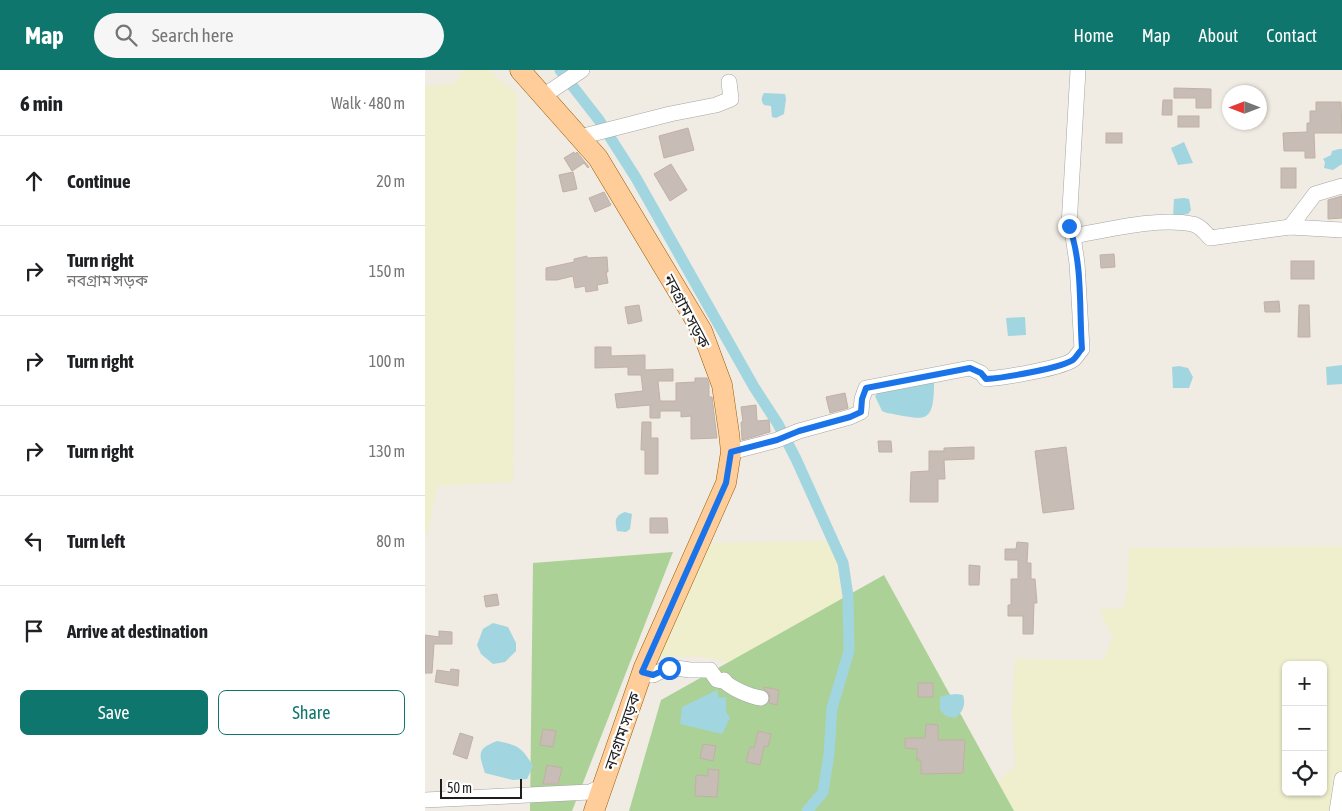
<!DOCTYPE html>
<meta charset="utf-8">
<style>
:root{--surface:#fff;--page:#f6f6f6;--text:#202124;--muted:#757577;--line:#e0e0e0;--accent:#0f766e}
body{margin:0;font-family:"Asap Condensed","Noto Sans Bengali",sans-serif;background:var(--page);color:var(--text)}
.controls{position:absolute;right:15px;bottom:15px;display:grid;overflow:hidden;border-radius:8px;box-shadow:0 1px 4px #0004}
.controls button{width:45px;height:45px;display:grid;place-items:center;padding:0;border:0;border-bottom:1px solid var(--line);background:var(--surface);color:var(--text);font:25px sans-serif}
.compass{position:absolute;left:797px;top:15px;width:45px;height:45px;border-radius:50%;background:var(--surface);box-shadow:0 1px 4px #0004;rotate:270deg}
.scale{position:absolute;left:15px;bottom:12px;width:82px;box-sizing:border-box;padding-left:5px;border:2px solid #1e1e1e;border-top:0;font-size:14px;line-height:18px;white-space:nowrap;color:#1e1e1e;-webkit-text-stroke:4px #fff;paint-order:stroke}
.stop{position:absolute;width:15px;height:15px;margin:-11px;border:4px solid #1a73e8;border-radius:50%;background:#fff}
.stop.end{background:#1a73e8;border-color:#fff;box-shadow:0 1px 5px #0008}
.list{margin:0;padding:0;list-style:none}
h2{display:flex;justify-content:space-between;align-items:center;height:65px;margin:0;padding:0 20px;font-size:21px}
h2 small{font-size:16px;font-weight:400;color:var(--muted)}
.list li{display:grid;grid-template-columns:32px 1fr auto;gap:15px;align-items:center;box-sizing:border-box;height:90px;padding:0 20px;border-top:1px solid var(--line)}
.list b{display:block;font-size:19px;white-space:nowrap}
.list p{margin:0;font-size:16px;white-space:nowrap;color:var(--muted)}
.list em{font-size:16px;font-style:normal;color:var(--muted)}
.actions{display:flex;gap:10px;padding:15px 20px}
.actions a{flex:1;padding:11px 0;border:1px solid var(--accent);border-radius:8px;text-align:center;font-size:18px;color:var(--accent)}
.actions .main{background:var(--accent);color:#fff}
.icon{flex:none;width:28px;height:28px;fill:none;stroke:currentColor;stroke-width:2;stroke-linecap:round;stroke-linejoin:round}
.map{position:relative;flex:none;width:917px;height:741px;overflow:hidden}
header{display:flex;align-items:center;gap:30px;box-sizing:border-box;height:70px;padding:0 25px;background:var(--accent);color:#fff}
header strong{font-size:24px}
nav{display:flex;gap:28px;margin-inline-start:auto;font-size:18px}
.search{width:350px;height:45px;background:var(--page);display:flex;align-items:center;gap:12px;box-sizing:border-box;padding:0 18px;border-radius:28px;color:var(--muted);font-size:19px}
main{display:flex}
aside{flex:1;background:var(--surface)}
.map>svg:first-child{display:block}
.farmland{fill:#efefcd;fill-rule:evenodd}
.forest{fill:#abd196}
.water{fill:#a1d5e0}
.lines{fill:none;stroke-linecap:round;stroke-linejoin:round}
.canal{stroke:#a1d5e0;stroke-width:11}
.building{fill:#c7bdb6;stroke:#c2b0a5}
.minor-casing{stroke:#a5a5a5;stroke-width:16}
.major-casing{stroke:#985d00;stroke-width:21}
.minor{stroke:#fff;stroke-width:15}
.major{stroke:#ffcd99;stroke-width:20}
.route{stroke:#1a73e8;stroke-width:6}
.labels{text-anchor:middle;stroke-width:4.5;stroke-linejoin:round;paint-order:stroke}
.street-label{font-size:16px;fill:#1e1e1e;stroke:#fff}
</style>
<header>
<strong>Map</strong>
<div class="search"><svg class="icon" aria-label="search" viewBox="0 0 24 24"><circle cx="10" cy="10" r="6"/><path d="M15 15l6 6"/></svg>Search here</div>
<nav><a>Home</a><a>Map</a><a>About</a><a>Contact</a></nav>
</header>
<main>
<aside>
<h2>6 min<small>Walk · 480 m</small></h2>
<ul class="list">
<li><svg class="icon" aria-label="ahead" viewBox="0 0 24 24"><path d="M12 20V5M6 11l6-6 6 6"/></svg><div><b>Continue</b></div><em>20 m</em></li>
<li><svg class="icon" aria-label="right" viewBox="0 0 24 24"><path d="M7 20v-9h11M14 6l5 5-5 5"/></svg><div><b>Turn right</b><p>নবগ্রাম সড়ক</p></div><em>150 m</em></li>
<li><svg class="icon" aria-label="right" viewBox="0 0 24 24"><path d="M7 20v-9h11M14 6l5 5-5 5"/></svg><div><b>Turn right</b></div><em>100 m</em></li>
<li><svg class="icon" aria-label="right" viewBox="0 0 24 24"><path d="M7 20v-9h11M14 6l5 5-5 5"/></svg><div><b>Turn right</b></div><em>130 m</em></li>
<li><svg class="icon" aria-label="left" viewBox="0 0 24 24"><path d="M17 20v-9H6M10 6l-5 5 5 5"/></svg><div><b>Turn left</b></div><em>80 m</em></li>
<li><svg class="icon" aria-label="arrive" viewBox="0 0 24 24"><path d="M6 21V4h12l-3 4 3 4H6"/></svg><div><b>Arrive at destination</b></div></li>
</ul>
<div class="actions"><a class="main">Save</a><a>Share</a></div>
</aside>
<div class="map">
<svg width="917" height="741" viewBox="0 0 917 741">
<rect width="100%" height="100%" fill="#f0ebe3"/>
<g class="farmland">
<polygon points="38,0 64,0 92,24 88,412 12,416 3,463 0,463 0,17 30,13"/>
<polygon points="404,471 410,484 418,528 334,598 277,587 230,587 281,473"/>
<path d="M917 476V741H540L590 696 587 640 590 589 677 590 688 568 674 539H698L702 522 704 478ZM861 595H898V722H861Z"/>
</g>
<g class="forest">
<polygon points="248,482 147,741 105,741 108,493"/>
<polygon points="459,505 589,741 204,741 236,630"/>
</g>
<g class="water">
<path d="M339 23 360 24 361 29 359 44 351 48 347 47 346 36 339 35C336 31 336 28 339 23Z"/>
<polygon points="759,72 768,93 753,95 746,78"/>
<polygon points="914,79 917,79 917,94 908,100 899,98 900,92 898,89 906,85 907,81"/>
<polygon points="759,128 764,129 766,140 763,144 748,146 749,129"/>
<polygon points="600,247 601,265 583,266 581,248"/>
<polygon points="917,295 917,314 902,315 901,297"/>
<polygon points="754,296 763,298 768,307 764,318 748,318 747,297"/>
<path d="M506 310 509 313C509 357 499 349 462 343L457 341 450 326 457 319Z"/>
<path d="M200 442 207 444 205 459 201 462 192 461C190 451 189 446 200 442Z"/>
<polygon points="68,553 83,557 91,573 91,581 80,592 68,594 56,584 52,575 58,559"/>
<polygon points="292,620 294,628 301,627 301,642 305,648 297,664 255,654 257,637"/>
<path d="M532 624 538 625C541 635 538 642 530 648L521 646 515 640V627L521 625Z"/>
<path d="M72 671C93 675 97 677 108 696L102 709 88 710 60 703C54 684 51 679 72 671Z"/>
</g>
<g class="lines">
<polyline class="canal" points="135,0 174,50 211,108 329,317 353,354 371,389 418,493 423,526 424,581 407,638 404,684 398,722 382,741"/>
</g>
<g class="building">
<polygon points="749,18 786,19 786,38 771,38 771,28 749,28"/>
<polygon points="738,30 747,30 747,45 737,45"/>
<polygon points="891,32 916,32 917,63 889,63 890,88 880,88 880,81 859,81 858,63 882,62 882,53 885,53 885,41 891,41"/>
<rect x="753" y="46" width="21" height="11"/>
<polygon points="263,58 269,80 239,88 234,66"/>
<rect x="681" y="63" width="16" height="10"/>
<polygon points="149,82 150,84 152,82 164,97 163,98 159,93 147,101 139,88"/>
<polygon points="246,94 262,120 245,131 229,104"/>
<rect x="856" y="98" width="15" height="20"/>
<polygon points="148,102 152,119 138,122 134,105"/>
<polygon points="179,122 186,135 170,142 164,128"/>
<polygon points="917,126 917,148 903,149 903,130"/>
<polygon points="689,184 690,197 676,198 675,185"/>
<polygon points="162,186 162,188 182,187 183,202 181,202 183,213 172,215 173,220 161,222 160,216 150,218 148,206 132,210 121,210 121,198 149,192 149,189"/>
<rect x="866" y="191" width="23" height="18"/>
<polygon points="854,231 855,242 840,242 839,232"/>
<polygon points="214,235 217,251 203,254 200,237"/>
<polygon points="874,235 884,235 885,267 873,267"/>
<polygon points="170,277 186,277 186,286 220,285 220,300 248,299 248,311 233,311 235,331 251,331 251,313 270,312 270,308 282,308 284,314 284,327 287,327 292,368 266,369 266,346 256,347 256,341 235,341 235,348 225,348 225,335 192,338 190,324 218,321 216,305 203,305 203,297 170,298"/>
<polygon points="420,323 423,338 405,343 401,327"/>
<polygon points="331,335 332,351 344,350 345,362 317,370 316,352 318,352 316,337"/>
<polygon points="217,352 226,352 226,368 233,368 233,404 220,404 220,380 216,380"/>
<polygon points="453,371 466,371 467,382 454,382"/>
<polygon points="549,377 549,389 519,390 520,409 513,409 513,432 485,432 486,402 504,401 504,381 519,381 519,378"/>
<polygon points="641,377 649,439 618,443 610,381"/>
<polygon points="225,448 242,448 243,463 225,463"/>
<polygon points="592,472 603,473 602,493 606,493 606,509 610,509 612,533 609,533 608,564 598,564 598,546 583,546 583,535 586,535 586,509 593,509 593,490 580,490 580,479 591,479"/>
<polygon points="544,495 555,496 554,515 544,515"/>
<polygon points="72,524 74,535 61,537 59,526"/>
<polygon points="14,561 27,562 27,574 9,574 7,603 0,603 0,565 14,567"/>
<polygon points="26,599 34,600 33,616 10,612 12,600 25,602"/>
<rect x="493" y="613" width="15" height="14"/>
<polygon points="339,617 354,620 352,635 344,633 345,625 339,619"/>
<polygon points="501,654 513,655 513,670 540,670 538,703 496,704 496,690 492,690 492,679 480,678 480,668 500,668"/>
<polygon points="118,659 131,661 128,677 115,675"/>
<polygon points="333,661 346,664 343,677 339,676 335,695 321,692 325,677 329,678"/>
<polygon points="35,663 48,667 42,689 28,684"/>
<polygon points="278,674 291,676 288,691 275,688"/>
<polygon points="122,695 137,698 133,714 118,714"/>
<polygon points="283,699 294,700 292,727 270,726 271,705 283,706"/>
</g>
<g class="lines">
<g class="minor-casing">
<g id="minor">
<polyline points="118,26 157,0"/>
<polyline points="155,67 245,44 291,35 306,29 304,12"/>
<polyline points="865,157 890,124 917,116"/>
<polyline points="648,166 644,156 653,0"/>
<path d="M306 382 352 370 374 361 425 347 436 342 437 329 441 318 545 298 556 303 561 309C577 308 639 298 649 289 652 286 654 282 657 279L652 193 648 166C683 160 733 147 767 154 774 155 780 162 785 168L865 157 917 160"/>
<path d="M217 603 228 605 244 597 265 600H285L292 610 297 611 299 610C304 618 327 627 336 628"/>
<polyline points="0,730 165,722 178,716"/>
<polyline points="912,741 917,709"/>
</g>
</g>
<g class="major-casing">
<polyline id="major" points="95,0 173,88 277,261 297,315 304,363 306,382 301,413 219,597 169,741"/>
</g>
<use href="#minor" class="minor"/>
<use href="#major" class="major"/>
</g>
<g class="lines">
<path class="route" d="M244 598 228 605 217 602 301 413 306 382 352 370 374 361 425 347 436 342 437 329 441 318 545 298 556 303 561 309C577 308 639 298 649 289 652 286 654 282 657 279 654 240 658 193 644 156"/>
</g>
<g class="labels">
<g class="street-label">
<text transform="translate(262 241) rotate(62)" y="6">নবগ্রাম সড়ক</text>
<text transform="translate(197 661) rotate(-71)" y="6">নবগ্রাম সড়ক</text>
</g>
</g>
</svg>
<div class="controls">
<button>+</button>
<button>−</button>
<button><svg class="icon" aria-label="locate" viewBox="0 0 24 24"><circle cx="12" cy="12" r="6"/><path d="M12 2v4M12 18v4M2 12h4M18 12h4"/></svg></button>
</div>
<svg class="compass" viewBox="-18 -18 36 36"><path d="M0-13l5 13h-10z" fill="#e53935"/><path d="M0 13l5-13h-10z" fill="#757577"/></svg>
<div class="scale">50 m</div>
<div class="stop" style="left:244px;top:598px"></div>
<div class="stop end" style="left:644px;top:156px"></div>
</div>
</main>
